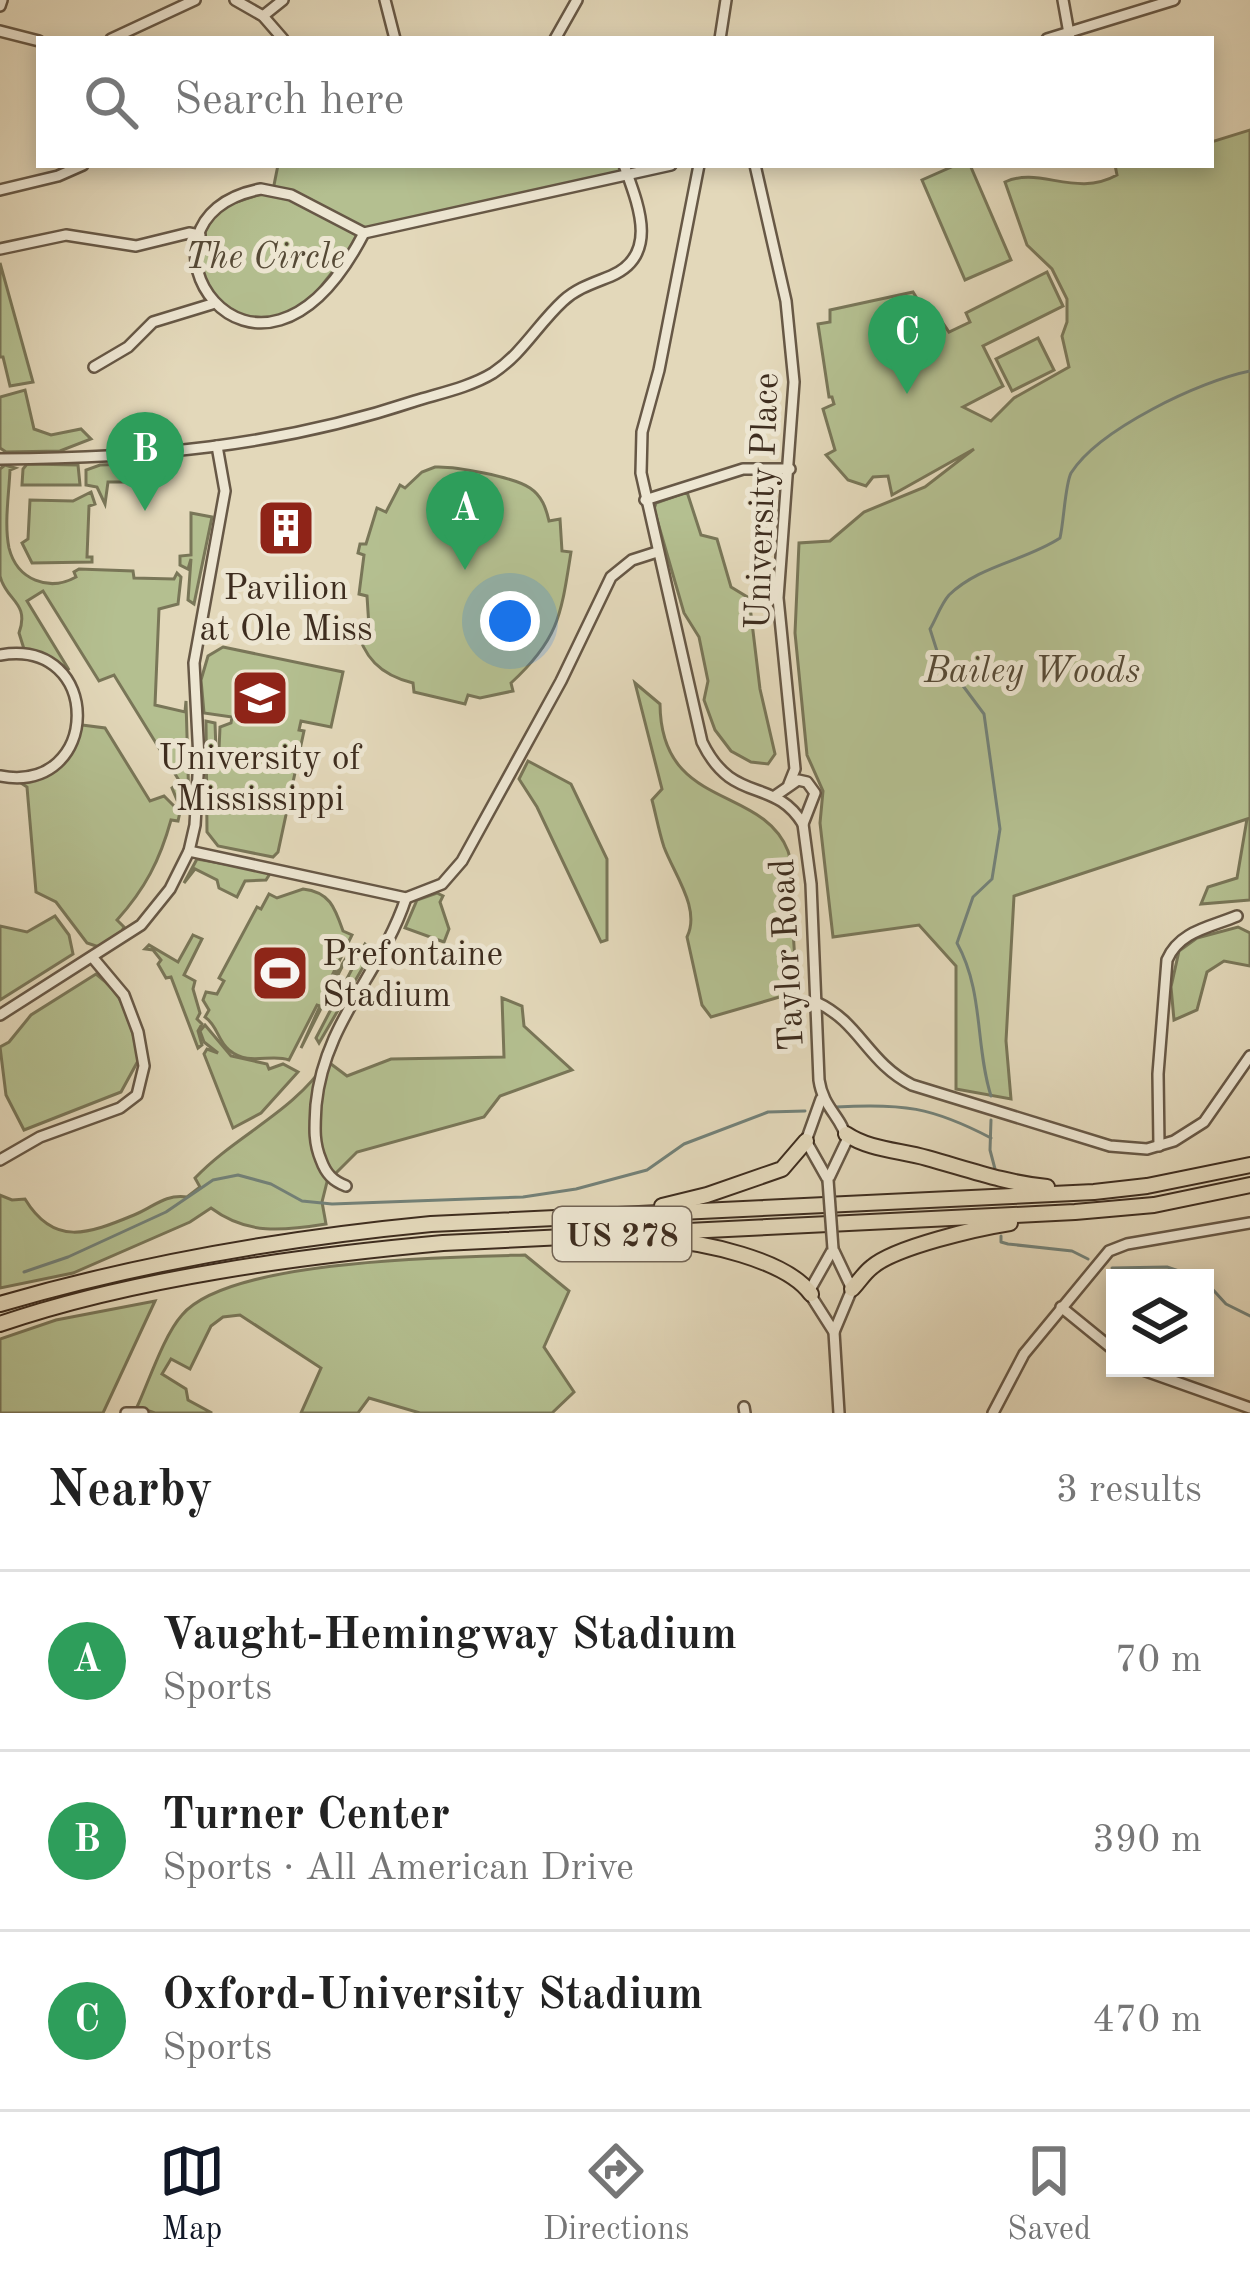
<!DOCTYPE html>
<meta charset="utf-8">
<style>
:root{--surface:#fff;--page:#f2f2f2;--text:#222;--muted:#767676;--line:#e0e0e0;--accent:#111827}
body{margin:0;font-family:"Old Standard TT",serif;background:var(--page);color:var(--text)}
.controls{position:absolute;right:36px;bottom:36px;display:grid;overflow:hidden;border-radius:0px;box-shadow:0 6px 18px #0003}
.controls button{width:108px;height:108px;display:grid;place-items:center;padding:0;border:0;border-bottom:3px solid var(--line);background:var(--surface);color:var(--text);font:60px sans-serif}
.you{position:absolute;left:510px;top:621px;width:42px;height:42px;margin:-30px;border:9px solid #fff;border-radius:50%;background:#1a73e8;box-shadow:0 0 0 18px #1a73e833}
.badge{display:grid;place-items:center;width:78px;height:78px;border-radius:50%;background:var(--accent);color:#fff;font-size:39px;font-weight:700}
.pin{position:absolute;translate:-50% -99px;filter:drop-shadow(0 3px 6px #0008)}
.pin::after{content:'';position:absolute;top:63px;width:42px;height:36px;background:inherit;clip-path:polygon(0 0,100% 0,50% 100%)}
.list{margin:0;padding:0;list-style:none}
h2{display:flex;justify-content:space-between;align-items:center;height:156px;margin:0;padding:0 48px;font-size:51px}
h2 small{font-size:39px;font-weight:400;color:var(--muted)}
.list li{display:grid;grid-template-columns:78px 1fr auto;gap:36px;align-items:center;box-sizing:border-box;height:180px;padding:0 48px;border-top:3px solid var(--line)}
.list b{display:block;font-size:45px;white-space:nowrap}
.list p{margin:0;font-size:39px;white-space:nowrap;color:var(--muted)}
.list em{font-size:39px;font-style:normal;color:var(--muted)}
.icon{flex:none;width:66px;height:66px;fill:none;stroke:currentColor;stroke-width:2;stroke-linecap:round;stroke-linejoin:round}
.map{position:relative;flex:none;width:1250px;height:1413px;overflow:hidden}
.search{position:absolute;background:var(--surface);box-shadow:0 6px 18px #0003;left:36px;right:36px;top:36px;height:132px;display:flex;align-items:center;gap:30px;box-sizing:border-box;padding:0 42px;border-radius:0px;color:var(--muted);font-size:45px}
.sheet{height:696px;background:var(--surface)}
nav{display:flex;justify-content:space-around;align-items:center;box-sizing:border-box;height:168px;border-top:3px solid var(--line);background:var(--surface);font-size:33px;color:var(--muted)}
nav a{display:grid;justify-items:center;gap:6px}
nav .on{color:var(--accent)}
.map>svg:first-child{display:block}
.green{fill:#b4bf90;stroke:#797658;stroke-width:3}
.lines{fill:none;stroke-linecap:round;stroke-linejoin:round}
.stream{stroke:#738178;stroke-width:3}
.minor-casing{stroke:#675846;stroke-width:14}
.highway-casing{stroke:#3e2d1f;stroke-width:18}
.minor{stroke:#ede6d2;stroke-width:9}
.highway{stroke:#e3d8ba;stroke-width:14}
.minor-bridge-casing{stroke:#675846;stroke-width:14;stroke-linecap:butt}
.minor-bridge{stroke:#ede6d2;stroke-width:9}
.labels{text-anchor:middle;stroke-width:10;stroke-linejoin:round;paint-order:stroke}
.shield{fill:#ede6d2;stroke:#726455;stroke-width:3}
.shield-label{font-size:33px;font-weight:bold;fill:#3e2d1f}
.park-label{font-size:36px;font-style:italic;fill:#564a36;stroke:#ede6d2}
.street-label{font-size:36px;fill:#3e2d1f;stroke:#ede6d2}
.poi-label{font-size:36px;fill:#3e2d1f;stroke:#ede6d2}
</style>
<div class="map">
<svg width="1250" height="1413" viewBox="0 0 1250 1413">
<rect width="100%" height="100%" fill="#e3d8ba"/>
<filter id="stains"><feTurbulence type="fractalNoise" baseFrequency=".00167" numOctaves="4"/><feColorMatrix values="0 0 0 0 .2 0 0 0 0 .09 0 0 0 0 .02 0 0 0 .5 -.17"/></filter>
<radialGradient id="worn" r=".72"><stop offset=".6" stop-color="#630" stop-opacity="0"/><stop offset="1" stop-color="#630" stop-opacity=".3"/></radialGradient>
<g class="green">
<path d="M1250 130V900L1201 904 1208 887 1237 878 1247 819 1014 896 1006 1041 1011 1099 956 1089V966L919 925 833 937 820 823 823 791 807 755 795 633 799 543 830 541 864 512 925 487 974 449 892 495 888 476 873 477 866 486 848 480 826 455 835 450 823 409 834 404 832 397H829L818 324 830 322V310L913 292 921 305 934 310 949 332 970 322 966 313 1047 272 1063 306 983 346 1003 386 963 407 991 421 1014 398 1069 367 1062 336 1067 322V299L1052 269 1027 245 1005 182C1039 166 1076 198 1117 175L1115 165H1211V142Z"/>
<polygon points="278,165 624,165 628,176 364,232 300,313 277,324 257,323 212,304 201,287 197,272 200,235 218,208 273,190"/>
<polygon points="956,165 970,165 1011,260 965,280 922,180"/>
<polygon points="0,263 33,382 10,386 3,357 0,357"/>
<polygon points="1038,338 1054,370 1012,391 996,359"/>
<polygon points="25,390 34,429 51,435 81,429 91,439 60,451 6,452 0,448 0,397"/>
<polygon points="27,464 78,465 80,485 22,485 23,469"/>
<polygon points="127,464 132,466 137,482 108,482 105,504 97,487 86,485 86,470 100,465"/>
<path d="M5 465 15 468 10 470C9 494 4 524 9 548 17 580 49 592 76 577L74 572 79 569 133 571 134 578 174 579 177 573 181 577 178 604 159 609 155 705 185 712 186 701 189 804 177 800 172 788 180 782 114 675 99 681 43 591 27 601 69 670 49 657 24 649 19 633C30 602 6 601 0 576 0 550 0 497 0 469Z"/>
<path d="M435 467C455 466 514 477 530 488 542 496 546 508 549 521L560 519 562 551 571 552C561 615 559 639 511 683L513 691 480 698 468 695 465 704 414 692 413 683C380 675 363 657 356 625L369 627 367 596 359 594 364 555 358 553 360 544H366L377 508 386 512 400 485 405 488 422 472Z"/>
<polygon points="91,492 95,504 89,506 87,557 92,557 92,562 32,563 22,543 28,539 30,500 73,501"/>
<polygon points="687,492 701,535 717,539 731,587 749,598 760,689 775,754 768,764 751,762 731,751 715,730 704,700 708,681 699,637 684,613 654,509 656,503"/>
<polygon points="191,513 212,517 194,604 188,600 191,559 188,569 180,565 180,556 191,555"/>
<polygon points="223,647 343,672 331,727 301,721 299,730 304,731 278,852 273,857 218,846 207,832 206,721 215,723 216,750 219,750 220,727 231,723 232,717 204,713 201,680 208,656"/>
<path d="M635 683 660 704C661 811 762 784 788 851 792 861 790 877 791 888 792 923 795 958 797 992L711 1017 702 1005 687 937C701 909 674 874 664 847 659 832 656 815 652 800L662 789Z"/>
<path d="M82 725 105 728 150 801 164 796 180 812 178 821 171 820C160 860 145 889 117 920L124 927 122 931 99 947 87 943 56 902 36 892 27 787 21 783C55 773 73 760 82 725Z"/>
<polygon points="528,761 571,784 607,859 607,940 601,942 537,807 519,779"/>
<polygon points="197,859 271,872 266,880 245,881 237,897 219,888 217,880 195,869 184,883"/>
<path d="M303 889C330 892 335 908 343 931L352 935 323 994 348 955 301 1048 320 1006 317 1005 289 1060C270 1053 249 1067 229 1050 217 1040 218 1026 205 1017L209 1010 203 1000 206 992 217 994 224 981 219 978 257 907 261 909 269 894 277 898Z"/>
<polygon points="437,893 443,896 440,902 449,929 444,942 405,928 417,900"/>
<polygon points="55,916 69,935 73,954 0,1000 0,926 27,932"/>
<polygon points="1238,927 1250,933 1250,966 1224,961 1207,972 1197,1010 1174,1020 1171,987 1179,951 1197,938"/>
<polygon points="193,935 202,939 184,975 195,981 193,989 200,1013 197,1019 202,1024 198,1031 202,1045 198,1048 171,977 166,978 158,964 161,960 153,950 145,949 149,945 178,962"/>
<polygon points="365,944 373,950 319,1043 316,1038"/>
<path d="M96 974C128 998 130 1022 139 1059L121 1092 24 1130 6 1095 0 1047 9 1042 31 1015Z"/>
<path d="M502 998 522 1006 524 1026 572 1070 500 1096 484 1117 357 1152 327 1182 322 1202 326 1224C283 1231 247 1235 211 1208L190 1222 73 1273 0 1288V1195L12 1200 25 1199C54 1247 88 1234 134 1215 154 1207 164 1194 187 1197L200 1187 195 1178C236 1135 294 1112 327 1061L347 1076 391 1059 504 1057Z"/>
<polygon points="205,1025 231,1056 267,1064 269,1069 283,1064 298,1072 261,1113 233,1128 204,1054 207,1049 218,1053 204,1042 200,1031"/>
<path d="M525 1255 569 1291 544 1347 574 1392 552 1413H420L369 1398 358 1413H301L321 1368 240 1315 223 1317 211 1326 190 1369 171 1359 162 1374 186 1389 188 1400 212 1413H155L137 1407C149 1381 164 1335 182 1315 229 1259 452 1257 525 1255Z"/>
<polygon points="155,1301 103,1413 0,1413 0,1339 56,1320"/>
</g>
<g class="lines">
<g class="stream">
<path d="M991 1096C975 1045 984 992 957 943L973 897 992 879 1000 829 984 714 937 651 930 629C936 619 941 604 949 595 980 565 1025 561 1060 538 1064 521 1065 485 1071 473 1099 429 1200 381 1250 371"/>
<path d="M836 1107C902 1103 932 1107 991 1138"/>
<polyline points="991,1120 990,1150 995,1169"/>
<polyline points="1001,1236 1001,1242 1008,1244 1072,1251 1088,1259"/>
<polyline points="1112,1268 1167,1267 1200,1278"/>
<polyline points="24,1272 68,1257 166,1212 213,1180 238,1175 271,1184 302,1201 332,1204 523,1197 576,1189 647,1170 684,1144 768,1112 805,1111"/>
<polyline points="1205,1281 1226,1304 1250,1316"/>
</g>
<g class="minor-casing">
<g id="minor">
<polyline points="235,0 263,16 283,39"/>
<polyline points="385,0 395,39"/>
<polyline points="1063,0 1070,39"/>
<polyline points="0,6 2,0"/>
<polyline points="263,16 283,0"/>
<polyline points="0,31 39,41"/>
<polyline points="111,39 195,0"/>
<polyline points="555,39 577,0"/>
<polyline points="720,39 726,0"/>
<polyline points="1047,39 1174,0"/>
<path d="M699 165 659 370 642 432 641 473 702 742C733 806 774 776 803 824"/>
<polyline points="755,165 786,301 794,382 778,598 795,769 789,784"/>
<path d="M261 189 291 195 364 233C254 446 109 217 261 189Z"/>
<polyline points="0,190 58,176 83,165"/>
<polyline points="364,233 671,165"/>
<polyline points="0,249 66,235 136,246 189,233 200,235"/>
<polyline points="94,367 128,347 153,322 212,304"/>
<path d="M0 459C144 458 277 447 415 401 441 393 470 387 493 373 523 353 537 325 563 301 577 288 594 283 611 276 660 255 638 204 624 165"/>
<polyline points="645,500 743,469 790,469"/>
<path d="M0 655C104 637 102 795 0 776"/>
<path d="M775 796 798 780 807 782 815 793 803 824 811 884 819 1080C823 1108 842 1117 847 1140L828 1180"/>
<polyline points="189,851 406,898 442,884 462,861 561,681 611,577 632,560 657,552"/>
<path d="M816 1002C860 1022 867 1062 912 1085L1110 1146 1147 1149 1174 1141 1204 1122 1250 1056"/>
<polyline points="0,1015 141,925 170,889 189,851 195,825 199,759 194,663 225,491 217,446"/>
<polyline points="821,1099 806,1141 828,1180"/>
<path d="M1159 1146 1158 1074 1167 960C1179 931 1211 927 1237 916"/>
<polyline points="0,1160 40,1137 120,1108 137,1095 144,1066 138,1032 124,995 93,958"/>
<path d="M346 1186C333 1181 326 1174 321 1160 313 1141 315 1125 316 1105 324 1022 382 972 406 898"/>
<polyline points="833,1249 811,1288 813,1299 834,1332 839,1413"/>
<polyline points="833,1249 852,1289 834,1332"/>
<polyline points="1061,1307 1115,1351"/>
<polyline points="1137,1368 1250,1408"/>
<polyline points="744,1407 745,1413"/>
<polyline points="126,1413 143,1413"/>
<polyline points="993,1413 1024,1354 1109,1251 1127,1244 1250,1223"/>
</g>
</g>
<g class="highway-casing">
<g id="highway">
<path d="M846 1134C870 1150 899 1150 927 1158 967 1169 1005 1183 1047 1187"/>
<polyline points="662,1206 707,1195 782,1169 806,1141"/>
<path d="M659 1239C701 1242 786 1259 811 1294"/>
<path d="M852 1289C859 1282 864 1273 872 1267 895 1247 978 1228 1010 1223"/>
<path d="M0 1304C140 1263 286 1238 431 1224L1094 1192 1147 1186 1250 1165"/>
<path d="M0 1324C134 1278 302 1256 443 1243L1075 1212 1154 1205 1250 1185"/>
</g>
</g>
<use href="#minor" class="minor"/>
<use href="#highway" class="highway"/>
<g class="minor-bridge-casing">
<polyline id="minor-bridge" points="828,1180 833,1249"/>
</g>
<use href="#minor-bridge" class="minor-bridge"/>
</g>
<defs>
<g id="building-square" transform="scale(3)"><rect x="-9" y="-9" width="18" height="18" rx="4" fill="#8f2418" stroke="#ede6d2"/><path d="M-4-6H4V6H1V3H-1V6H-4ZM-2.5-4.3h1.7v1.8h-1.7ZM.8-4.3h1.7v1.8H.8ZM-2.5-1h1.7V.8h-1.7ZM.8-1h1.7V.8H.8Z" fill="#fff"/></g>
<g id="university-square" transform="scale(3)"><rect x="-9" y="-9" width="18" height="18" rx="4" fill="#8f2418" stroke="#ede6d2"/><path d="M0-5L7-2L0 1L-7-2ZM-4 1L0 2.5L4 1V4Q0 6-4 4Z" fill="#fff"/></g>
<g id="stadium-square" transform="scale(3)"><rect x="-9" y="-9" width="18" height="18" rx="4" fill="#8f2418" stroke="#ede6d2"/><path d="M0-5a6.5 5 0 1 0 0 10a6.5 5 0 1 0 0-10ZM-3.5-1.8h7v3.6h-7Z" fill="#fff"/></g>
</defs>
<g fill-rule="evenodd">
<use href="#building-square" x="286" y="528"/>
<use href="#university-square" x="260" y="698"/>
<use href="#stadium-square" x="280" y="973"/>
</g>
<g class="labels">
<rect class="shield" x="553" y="1207" width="138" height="54" rx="9"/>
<g class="shield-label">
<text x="622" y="1246">US 278</text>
</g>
<g class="park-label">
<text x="265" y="268">The Circle</text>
<text x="1032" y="682">Bailey Woods</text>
</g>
<g class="street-label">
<text transform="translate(760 501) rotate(-88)" y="13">University Place</text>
<text transform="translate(785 955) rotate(-93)" y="13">Taylor Road</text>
</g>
<g class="poi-label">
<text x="286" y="599">Pavilion<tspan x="286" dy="41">at Ole Miss</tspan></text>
<text x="260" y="769">University of<tspan x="260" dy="41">Mississippi</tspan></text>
<text x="322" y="965" text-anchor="start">Prefontaine<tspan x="322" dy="41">Stadium</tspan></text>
</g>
</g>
<rect width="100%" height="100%" filter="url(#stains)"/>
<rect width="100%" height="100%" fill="url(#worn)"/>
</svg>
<div class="controls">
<button><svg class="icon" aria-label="layers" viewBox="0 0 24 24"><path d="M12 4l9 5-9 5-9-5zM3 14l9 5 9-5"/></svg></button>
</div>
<div class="you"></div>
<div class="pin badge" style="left:465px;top:570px;background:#2e9e5b">A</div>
<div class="pin badge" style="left:145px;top:511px;background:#2e9e5b">B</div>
<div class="pin badge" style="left:907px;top:394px;background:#2e9e5b">C</div>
<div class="search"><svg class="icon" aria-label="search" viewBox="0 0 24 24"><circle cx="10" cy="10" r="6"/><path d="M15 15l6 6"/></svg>Search here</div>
</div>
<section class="sheet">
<h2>Nearby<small>3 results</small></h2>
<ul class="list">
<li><span class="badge" style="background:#2e9e5b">A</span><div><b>Vaught-Hemingway Stadium</b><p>Sports</p></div><em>70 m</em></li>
<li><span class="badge" style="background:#2e9e5b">B</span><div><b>Turner Center</b><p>Sports · All American Drive</p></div><em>390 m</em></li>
<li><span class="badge" style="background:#2e9e5b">C</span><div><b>Oxford-University Stadium</b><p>Sports</p></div><em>470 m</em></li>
</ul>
</section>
<nav>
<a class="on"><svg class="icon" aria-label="map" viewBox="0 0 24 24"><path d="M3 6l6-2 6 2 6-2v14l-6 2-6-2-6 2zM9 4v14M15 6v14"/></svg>Map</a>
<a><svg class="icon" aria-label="directions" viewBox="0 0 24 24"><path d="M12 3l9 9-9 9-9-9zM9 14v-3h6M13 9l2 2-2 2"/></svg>Directions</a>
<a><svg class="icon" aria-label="saved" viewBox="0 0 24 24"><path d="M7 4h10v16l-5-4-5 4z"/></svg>Saved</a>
</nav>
